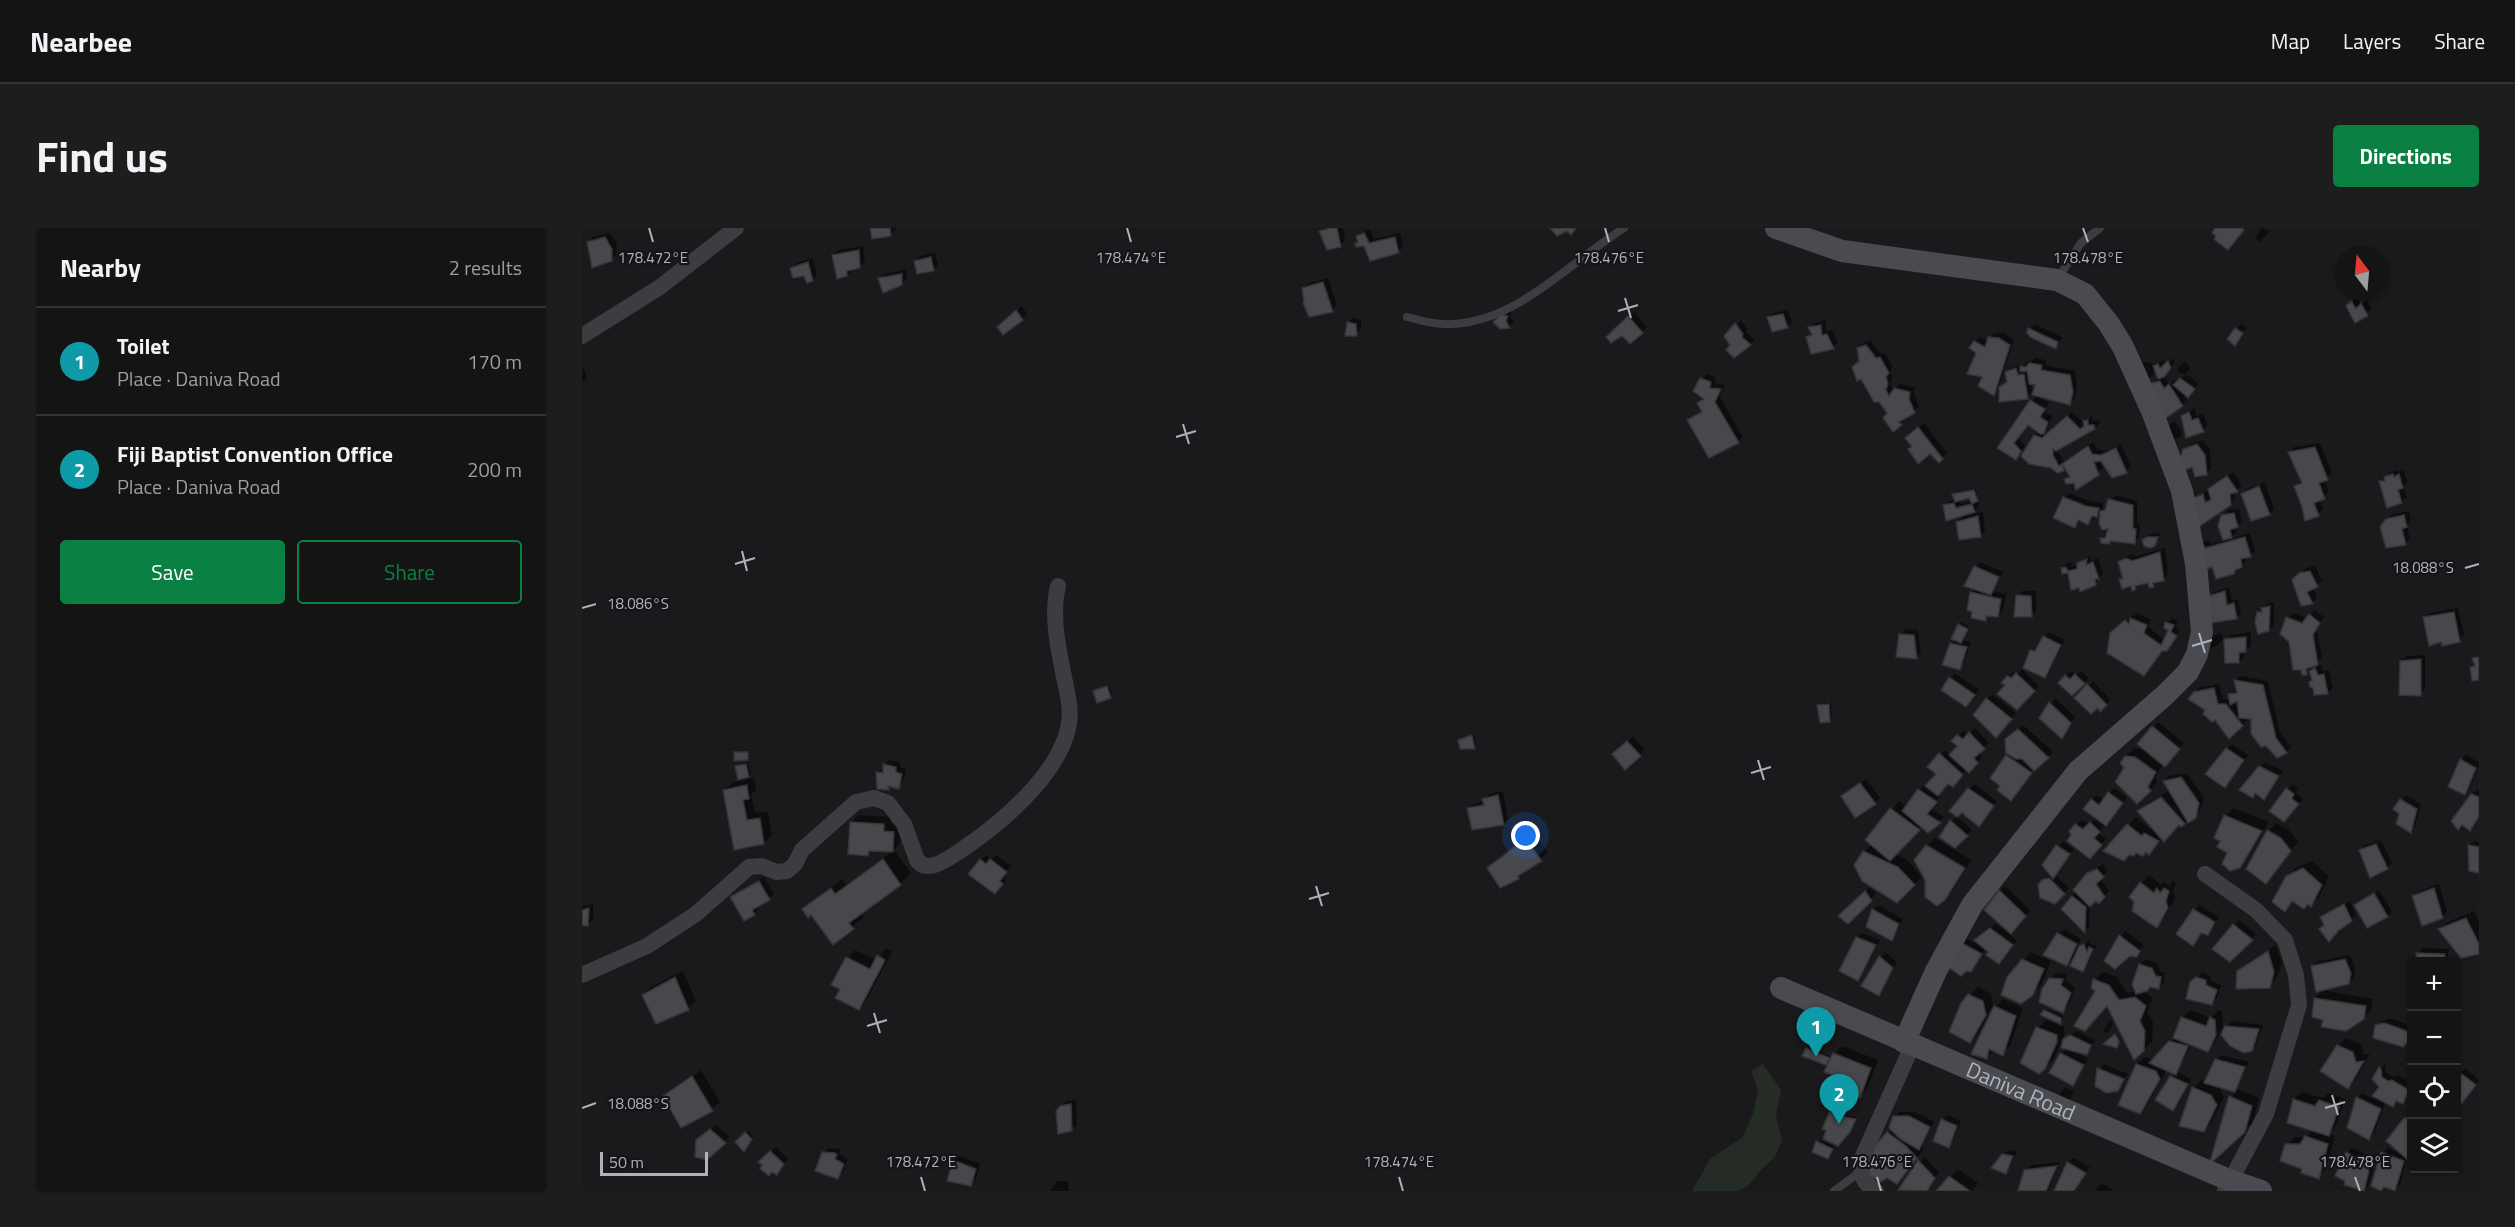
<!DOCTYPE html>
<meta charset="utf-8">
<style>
:root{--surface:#141415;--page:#1d1d1e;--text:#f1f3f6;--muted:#9d9ea0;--line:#333334;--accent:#0b8043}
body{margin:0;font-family:"Titillium Web",sans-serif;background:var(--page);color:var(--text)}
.controls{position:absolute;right:18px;bottom:18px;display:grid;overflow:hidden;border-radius:6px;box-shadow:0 2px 4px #0004}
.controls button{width:54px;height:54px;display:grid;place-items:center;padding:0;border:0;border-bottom:2px solid var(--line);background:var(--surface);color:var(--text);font:30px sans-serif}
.compass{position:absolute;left:1753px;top:18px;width:54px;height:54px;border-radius:50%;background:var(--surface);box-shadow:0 2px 4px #0004;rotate:344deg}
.scale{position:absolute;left:18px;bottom:15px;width:108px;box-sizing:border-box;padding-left:6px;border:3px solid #aeb2ba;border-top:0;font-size:16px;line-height:21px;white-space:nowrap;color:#aeb2ba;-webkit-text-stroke:4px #151517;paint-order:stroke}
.you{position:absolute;left:944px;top:608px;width:21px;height:21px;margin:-15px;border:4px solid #fff;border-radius:50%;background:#1a73e8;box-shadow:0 0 0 9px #1a73e833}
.badge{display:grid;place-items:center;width:39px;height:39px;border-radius:50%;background:var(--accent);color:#fff;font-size:20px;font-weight:700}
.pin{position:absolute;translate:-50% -50px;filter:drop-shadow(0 2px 3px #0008)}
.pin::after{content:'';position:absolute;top:32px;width:21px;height:18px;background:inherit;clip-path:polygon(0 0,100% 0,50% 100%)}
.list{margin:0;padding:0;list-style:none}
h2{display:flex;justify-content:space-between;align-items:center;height:78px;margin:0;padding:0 24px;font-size:26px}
h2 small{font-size:20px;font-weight:400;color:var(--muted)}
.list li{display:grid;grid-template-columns:39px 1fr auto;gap:18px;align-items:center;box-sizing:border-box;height:108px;padding:0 24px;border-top:2px solid var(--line)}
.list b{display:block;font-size:22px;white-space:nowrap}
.list p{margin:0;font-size:20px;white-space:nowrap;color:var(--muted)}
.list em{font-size:20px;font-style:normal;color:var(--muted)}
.actions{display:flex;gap:12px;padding:18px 24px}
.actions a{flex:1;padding:14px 0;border:2px solid var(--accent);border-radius:6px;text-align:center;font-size:21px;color:var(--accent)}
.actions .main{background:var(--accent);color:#fff}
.icon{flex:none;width:33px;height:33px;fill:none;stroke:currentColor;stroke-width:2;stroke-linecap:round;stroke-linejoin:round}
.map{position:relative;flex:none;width:1897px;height:963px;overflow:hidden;border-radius:6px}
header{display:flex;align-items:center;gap:36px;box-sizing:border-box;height:84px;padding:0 30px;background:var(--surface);border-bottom:2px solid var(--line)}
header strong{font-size:28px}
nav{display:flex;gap:33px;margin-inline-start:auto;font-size:21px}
.intro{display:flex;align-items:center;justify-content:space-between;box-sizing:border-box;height:144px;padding:0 36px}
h1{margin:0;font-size:42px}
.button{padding:15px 27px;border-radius:6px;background:var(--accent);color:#fff;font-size:21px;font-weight:700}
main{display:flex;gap:36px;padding:0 36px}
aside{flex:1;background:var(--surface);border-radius:6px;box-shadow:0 2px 4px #0004}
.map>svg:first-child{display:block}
.green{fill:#252c26}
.shadow{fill:#0007;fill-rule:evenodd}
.building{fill:#47484c;stroke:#353438;stroke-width:1.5}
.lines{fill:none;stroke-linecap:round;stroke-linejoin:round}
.lane{stroke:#3c3c41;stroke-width:8}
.street{stroke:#3c3c41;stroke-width:16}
.secondary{stroke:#4a4b50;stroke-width:22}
.ticks{fill:none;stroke:#aeb2ba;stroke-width:2}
.labels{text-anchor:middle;stroke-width:4.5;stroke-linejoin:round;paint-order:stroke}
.street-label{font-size:22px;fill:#aeb2ba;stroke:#151517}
.ticks-label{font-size:15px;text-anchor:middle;fill:#aeb2ba;stroke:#151517;stroke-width:4.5;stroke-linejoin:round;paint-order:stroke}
</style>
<header>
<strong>Nearbee</strong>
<nav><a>Map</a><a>Layers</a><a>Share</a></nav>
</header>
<div class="intro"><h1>Find us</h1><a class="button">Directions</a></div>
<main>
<aside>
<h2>Nearby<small>2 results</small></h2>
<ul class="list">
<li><span class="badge" style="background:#0f9aa8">1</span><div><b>Toilet</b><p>Place · Daniva Road</p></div><em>170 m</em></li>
<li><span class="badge" style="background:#0f9aa8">2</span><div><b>Fiji Baptist Convention Office</b><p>Place · Daniva Road</p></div><em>200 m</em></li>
</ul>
<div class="actions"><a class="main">Save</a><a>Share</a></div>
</aside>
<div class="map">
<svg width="1897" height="963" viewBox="0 0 1897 963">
<rect width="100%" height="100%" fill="#1a1a1c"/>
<polygon class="green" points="1181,836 1199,862 1194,887 1200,913 1192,930 1179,942 1167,957 1156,963 1110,963 1128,931 1161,909 1171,886 1176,862 1169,843"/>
<g class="shadow">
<polygon points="290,0 314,0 314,1 309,6"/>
<polygon points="742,0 761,0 763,12 758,17 739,3"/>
<polygon points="1680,0 1688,3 1678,14 1673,10"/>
<polygon points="788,1 792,11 818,5 821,19 816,24 775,16 777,14 776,9 780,4 785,14 788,14 783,3"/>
<polygon points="28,5 35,16 34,27 29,32 6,14 11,9"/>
<polygon points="281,18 283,34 265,47 251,27 256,22"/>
<polygon points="353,25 356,37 351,42 334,33 339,28"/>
<polygon points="231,30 235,47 230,52 210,40 215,35"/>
<polygon points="325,41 325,50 320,55 298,51 303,46"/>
<polygon points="746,50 755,77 750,82 722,60 727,55"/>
<polygon points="1775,69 1779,77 1785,72 1790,81 1773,93 1766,78"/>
<polygon points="440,78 445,86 440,91 422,94"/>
<polygon points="925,82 930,83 928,88 932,93 927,98 919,100 913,94"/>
<polygon points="1206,82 1210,94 1205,99 1186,90 1191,85"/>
<polygon points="1052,84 1065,99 1060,104 1048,114 1041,106 1026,109"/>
<polygon points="771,90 779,92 779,101 774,106 766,95"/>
<polygon points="1159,92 1165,101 1164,104 1173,112 1168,116 1149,117 1144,109"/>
<polygon points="1244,92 1244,103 1250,102 1256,114 1251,119 1230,125 1226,109 1230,105 1227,100 1232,95"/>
<polygon points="1452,96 1480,109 1478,114 1473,119 1447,104"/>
<polygon points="1659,96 1665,100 1653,116 1654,101"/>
<polygon points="1412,105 1422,105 1432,112 1416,161 1411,166 1393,114 1398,109 1406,113"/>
<polygon points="1289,113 1299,126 1303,125 1311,139 1308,143 1310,150 1308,157 1312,162 1318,156 1333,159 1332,165 1337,179 1322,189 1324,191 1311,202 1307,185 1279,132 1276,120 1281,115"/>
<polygon points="1453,130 1464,132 1463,137 1493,143 1495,158 1493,170 1488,175 1455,155 1449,155 1450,164 1445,169 1419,159 1426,153 1425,144 1430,139 1439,136 1440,139 1445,133 1449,135"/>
<polygon points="1592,130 1593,134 1582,147 1587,156 1593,152 1595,156 1604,146 1617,156 1611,163 1599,163 1605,171 1600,177 1570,155 1577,150 1573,138 1581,132 1584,136"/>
<polygon points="1559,133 1573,136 1572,146 1567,151"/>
<polygon points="1604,133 1608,141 1603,146 1597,145 1595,140"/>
<polygon points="0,141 2,141 5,150 0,155"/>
<polygon points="1125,146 1133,149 1133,155 1143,157 1137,168 1161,209 1156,214 1107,193 1121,183 1117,175 1123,170 1120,151"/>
<polygon points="1455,167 1467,175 1462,184 1470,188 1466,199 1462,204 1467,206 1490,184 1502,195 1510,188 1511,193 1517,192 1518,195 1513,200 1475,221 1482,234 1511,214 1515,221 1525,223 1539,216 1549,239 1544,244 1516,229 1521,240 1495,260 1493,253 1484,251 1489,247 1484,239 1475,243 1453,207 1457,204 1447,195 1436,210 1443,218 1433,230 1417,219"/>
<polygon points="1612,180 1615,188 1621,186 1626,197 1621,202 1606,208 1600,188"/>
<polygon points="1592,193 1601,206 1596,210 1586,214 1582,201"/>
<polygon points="1342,195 1365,225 1357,233 1348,224 1331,218 1325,210"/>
<polygon points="1621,212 1628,222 1629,240 1624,245 1603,222 1608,216"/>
<polygon points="1738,215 1750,245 1742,251 1747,264 1737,271 1741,281 1736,286 1713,258 1720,253 1708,224 1712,219"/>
<polygon points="1816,242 1817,244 1822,242 1825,254 1821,258 1825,269 1819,274 1798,254 1808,245"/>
<polygon points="1651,244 1660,258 1652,264 1653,271 1648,276 1607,289 1611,269 1626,263"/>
<polygon points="1683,254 1692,281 1687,286 1661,266 1666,261"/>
<path d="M1394 261 1397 278 1392 283 1365 291 1363 278 1368 272 1374 271 1372 267ZM1387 268 1390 273 1379 276 1377 271Z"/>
<polygon points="1487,265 1510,274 1521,275 1520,282 1506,295 1498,292 1493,298 1482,270"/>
<polygon points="1533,267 1555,273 1555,295 1558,296 1557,309 1552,314 1531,312 1528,315 1520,310 1528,299 1519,284"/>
<polygon points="1657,281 1660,293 1653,298 1654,304 1648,311 1668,305 1673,323 1664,329 1664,333 1651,345 1631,337 1623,344 1620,315 1626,312 1629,316 1643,312 1638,298 1641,287 1646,282"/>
<polygon points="1827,283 1829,293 1825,297 1828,311 1823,316 1805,291 1811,286"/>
<polygon points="1401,284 1403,303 1398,308 1376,294 1383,287"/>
<polygon points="1579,305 1570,318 1562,312 1567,307"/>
<polygon points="1583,320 1586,346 1581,351 1571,357 1567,354 1558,356 1554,360 1538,352 1542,349 1537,334 1542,329 1550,326 1555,328"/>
<polygon points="1509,328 1508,333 1516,330 1521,345 1513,356 1487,343 1481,344 1480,340 1485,335 1489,334 1491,338 1497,337 1502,331"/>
<polygon points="1398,334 1421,344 1411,363 1424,366 1421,382 1416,387 1408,387 1403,391 1389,365 1394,360 1393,339"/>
<polygon points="1733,338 1740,353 1731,360 1735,370 1730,375 1712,352 1724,340"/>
<polygon points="1647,359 1650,373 1656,371 1659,385 1654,390 1627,369 1632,364"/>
<polygon points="1440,363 1454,363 1454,383 1449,388 1435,368"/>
<polygon points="1692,374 1692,397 1687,402 1677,384 1686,375"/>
<polygon points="1876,380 1882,407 1877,412 1843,390 1848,385"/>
<polygon points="1733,382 1742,389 1735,401 1740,430 1729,438 1730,442 1738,436 1741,443 1747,442 1751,460 1746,465 1732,451 1729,442 1721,446 1706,390 1711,385 1725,390"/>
<polygon points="1555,385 1569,392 1566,399 1583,412 1588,401 1584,399 1585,395 1590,390 1596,392 1593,399 1598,403 1584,422 1529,406"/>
<polygon points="1379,394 1387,398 1381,412 1389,414 1382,435 1377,440 1369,416 1373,411"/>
<polygon points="1323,401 1336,402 1339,424 1334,429 1318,407"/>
<polygon points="1467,404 1483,412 1467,444 1462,449 1450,423 1455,418 1457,418"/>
<polygon points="1669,404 1669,418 1662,423 1662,429 1657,434 1644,412 1649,407"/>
<polygon points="1639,405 1642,411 1637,416 1630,420 1626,418 1626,413 1632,408"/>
<polygon points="1843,427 1843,461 1838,466 1819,434 1824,428"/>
<polygon points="1440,441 1457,458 1435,480 1425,456 1426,449 1431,444 1435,446"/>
<polygon points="1489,443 1494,447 1499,443 1507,450 1490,466 1478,455"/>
<polygon points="1373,445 1397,462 1384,477 1368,450"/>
<path d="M1658 448 1686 453 1698 504 1709 519 1704 524 1695 528 1671 490 1663 489 1665 492 1647 509 1625 481 1608 471 1618 459 1637 456 1641 471H1649L1648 466 1655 461 1653 453ZM1657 471 1658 482 1652 474Z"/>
<polygon points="1511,453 1529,472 1518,482 1516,477 1495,470"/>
<polygon points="527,457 530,467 528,469 512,464"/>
<polygon points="1410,466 1434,485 1419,503 1405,471"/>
<polygon points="1473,470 1493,489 1480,509 1459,490"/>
<polygon points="1239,475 1249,475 1250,490 1247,492 1237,477"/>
<polygon points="1576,494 1602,515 1587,532 1581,536 1573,550 1576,554 1568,562 1544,540 1544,529 1552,520 1564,522 1572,499"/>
<polygon points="1441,497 1471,524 1457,537 1429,571 1420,558 1425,528 1428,526 1429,506"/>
<polygon points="1393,500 1407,515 1396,524 1400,529 1387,543 1385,541 1375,552 1367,555 1356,566 1359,568 1349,580 1362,589 1346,603 1340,598 1313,626 1324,631 1340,649 1315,674 1282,624 1290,616 1285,611 1317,573 1325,579 1337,562 1342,557 1345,559 1356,546 1358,527 1363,522 1369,527 1377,518 1371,513 1381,503 1387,506"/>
<polygon points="892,506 894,517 892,519 880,511"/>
<polygon points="1051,509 1063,522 1043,540 1036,521"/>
<polygon points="1650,516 1666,527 1643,558 1645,521"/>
<polygon points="1884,527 1897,534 1897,537 1887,561 1883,566 1879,532"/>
<polygon points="307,532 318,534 318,539 324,541 321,554 316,559 309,557 306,560 296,545 302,540"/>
<polygon points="166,534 169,546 166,548 154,539"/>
<polygon points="1683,534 1701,543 1682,570 1675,564 1671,569 1678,539"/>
<polygon points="1604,545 1622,569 1618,583 1613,589 1606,591 1599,597 1597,595 1567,625 1564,622 1523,622 1554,589 1568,601 1571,598 1557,583 1565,575 1588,562 1582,553 1587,548"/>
<polygon points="172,550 174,562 169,567 173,585 186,583 190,607 182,615 143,562 151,554"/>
<polygon points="1284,551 1298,570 1273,588 1261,568"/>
<polygon points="1392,556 1415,573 1401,592 1380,583 1374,588 1390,602 1373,618 1359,609 1375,587 1387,561"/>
<polygon points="1710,556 1716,560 1714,565 1721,571 1707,587 1706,561"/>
<polygon points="1532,560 1545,569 1516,605 1524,611 1508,629 1488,604 1499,592 1507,596 1515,590 1510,572 1515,567 1522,572"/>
<polygon points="1895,562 1897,562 1897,589 1888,601 1890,567"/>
<polygon points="921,563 926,591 921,596 887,581 892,576 902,573 907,566"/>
<polygon points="1824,567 1839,576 1833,598 1828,603 1819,586 1819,572"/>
<polygon points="1651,580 1687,594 1665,631 1657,639 1647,625 1643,588"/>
<polygon points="277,587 309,589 309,596 320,597 318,615 312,622 329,645 318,656 279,685 282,689 251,715 230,685 222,681 260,651 264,657 311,623 290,621 286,626 269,595"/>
<polygon points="1694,595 1707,602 1716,614 1683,654 1686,603"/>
<polygon points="952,604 966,624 937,650 918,658 907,640"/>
<polygon points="1353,610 1389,632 1371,662 1362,671 1344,651 1345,618"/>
<polygon points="1799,612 1810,635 1805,640 1778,622 1783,617"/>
<polygon points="1481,613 1492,621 1473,647 1487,660 1473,674 1462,653 1468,646 1462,638"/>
<polygon points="1892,613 1897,614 1897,644 1887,617"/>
<polygon points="404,627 410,631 414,627 429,638 422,647 425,650 418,660 399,632"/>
<polygon points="1730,633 1747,648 1737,669 1729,677 1712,672 1703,682 1706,648 1714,640"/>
<polygon points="1521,636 1526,643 1518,650 1527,663 1517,674 1514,671 1508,677 1507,699 1503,703 1481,681 1506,646"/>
<polygon points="1567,647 1579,657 1583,653 1586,658 1591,653 1594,654 1591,664 1593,671 1582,690 1575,698 1549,669"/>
<polygon points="182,649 192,666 175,678 177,681 172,686 150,669"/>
<polygon points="1857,656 1865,684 1860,689 1832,668 1837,663"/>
<polygon points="1423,658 1448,682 1434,699 1418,663"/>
<polygon points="1288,659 1294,666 1266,694 1258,688"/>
<polygon points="1797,662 1810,683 1805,688 1774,677"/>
<polygon points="1768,673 1774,687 1769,692 1740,690"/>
<polygon points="11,676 11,691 6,696 0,696 0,678"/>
<polygon points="1296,677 1321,691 1314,706 1310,711 1291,682"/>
<polygon points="1617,677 1637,689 1631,700 1626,706 1620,704 1611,716 1596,705"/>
<polygon points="1892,683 1897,693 1897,725 1858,701 1866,694"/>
<polygon points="1657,692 1674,706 1648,732 1652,697"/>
<polygon points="1414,696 1435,712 1422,729 1404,720 1389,743 1361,734 1384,710 1401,720 1399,707"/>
<polygon points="1482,701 1499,711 1494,723 1507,712 1510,718 1515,716 1505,737 1500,742 1494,728 1485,737 1477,706"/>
<polygon points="1543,703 1562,717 1554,728 1539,708"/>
<polygon points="1280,705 1298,712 1280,746 1275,751 1275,710"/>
<polygon points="1694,717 1700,735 1695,750 1687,758 1656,743 1665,735"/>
<polygon points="304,720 310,724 284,773 277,781 260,761 251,756 265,730 273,722 294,732"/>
<polygon points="1841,720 1867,721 1865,734 1836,734 1836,725"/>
<polygon points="1303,724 1315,734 1296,766 1281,758"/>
<polygon points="1449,724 1469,733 1459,757 1450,766 1441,732"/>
<polygon points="1768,727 1773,740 1772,750 1766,755 1731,738 1736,733"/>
<polygon points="1563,731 1575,735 1579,744 1583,744 1582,755 1577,760 1568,758 1561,762 1571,770 1565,784 1571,794 1570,814 1561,822 1515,763 1513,752 1521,744 1535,749 1545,765 1555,763 1552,756 1558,736"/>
<polygon points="101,743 114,773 106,781 62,767 69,759"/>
<polygon points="1620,744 1629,748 1628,752 1639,757 1635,770 1630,775 1610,755"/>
<polygon points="1874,744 1878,744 1877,766 1874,768"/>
<polygon points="1474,745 1485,746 1483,752 1493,760 1486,778 1481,783 1468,751"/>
<polygon points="1396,759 1409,766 1411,777 1396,806 1388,814 1388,767"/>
<polygon points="1741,762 1791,771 1789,782 1781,790 1743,791 1733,770"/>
<polygon points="1421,771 1441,780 1428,818 1420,826 1412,822 1405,829 1413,779"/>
<polygon points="1465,781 1481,788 1480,792 1479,794 1463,783"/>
<polygon points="1608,782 1629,790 1637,782 1640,784 1641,798 1633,814 1625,822 1609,816 1595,844 1609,851 1596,877 1591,882 1575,872 1593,845 1585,841 1566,876 1558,884 1555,836 1563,829 1572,832 1593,809 1600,790"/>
<polygon points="1808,790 1830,798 1830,809 1820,818 1795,798 1800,793"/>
<polygon points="1464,792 1482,799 1483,805 1471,832 1462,840 1456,800"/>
<polygon points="1528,792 1531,795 1527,803 1525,805 1521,803"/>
<polygon points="1650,793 1681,797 1674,816 1669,822 1645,798"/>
<polygon points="1494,803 1513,812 1504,826 1490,822 1506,831 1491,856 1480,826 1485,820 1482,812"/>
<polygon points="1764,810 1779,816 1782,827 1788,826 1774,851 1766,859 1756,818"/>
<polygon points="1260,818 1296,832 1285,861 1277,869 1264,850 1253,826"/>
<polygon points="1227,819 1248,828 1245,833 1225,821"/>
<polygon points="1640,827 1667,834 1654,860 1677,870 1671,894 1662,903 1649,869 1655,863 1636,857 1642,869 1630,894 1622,902 1611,860 1619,852 1624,854 1634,832"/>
<polygon points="1803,835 1804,844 1812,849 1816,847 1830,856 1830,860 1821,874 1816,872 1810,877 1804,873 1792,905 1787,910 1767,899 1775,870 1780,865 1790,870 1799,859 1792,851"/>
<polygon points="1522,836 1546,846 1535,861 1515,857 1517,841"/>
<polygon points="1883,840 1897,852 1874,882 1878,845"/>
<polygon points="119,842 138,874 130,881 99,898 83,869"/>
<polygon points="1483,859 1492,864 1487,874 1478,867"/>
<path d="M1720 864 1741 870 1746 865 1763 871 1754 898 1747 906 1753 908 1744 941 1736 949 1721 940 1705 917 1713 909H1724L1732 901 1712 871ZM1757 871 1760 872 1751 899H1748Z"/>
<polygon points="494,872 495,897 489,902 479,879 484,873"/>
<polygon points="1254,874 1262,878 1258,886 1275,889 1270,900 1242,900"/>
<polygon points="1317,884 1333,884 1352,894 1339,918 1342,921 1322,946 1304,948 1293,921 1311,901 1312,889"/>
<polygon points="1830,885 1830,929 1825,930 1818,956 1813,961 1801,925 1806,920 1821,926 1823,891"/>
<polygon points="1366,887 1379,893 1371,913 1366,918 1361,892"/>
<polygon points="134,897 148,909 124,931 121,907"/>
<polygon points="166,903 171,908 163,921 155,914"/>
<polygon points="1238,912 1252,918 1248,927 1236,914"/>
<polygon points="194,919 206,931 195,945 178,934"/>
<polygon points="247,920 258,921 257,926 266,931 261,944 256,949 241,925"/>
<polygon points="1770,920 1786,928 1792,938 1786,959 1781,963 1764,956 1765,925"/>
<polygon points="1426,922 1435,923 1428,939 1423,944 1421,927"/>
<polygon points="377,928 398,936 394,951 388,956 372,933"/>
<polygon points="1342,929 1357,944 1345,963 1318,962"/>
<polygon points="1492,930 1508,939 1492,963 1474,963 1487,934"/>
<polygon points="1478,934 1466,963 1437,963 1443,942 1449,937"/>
<polygon points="1376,941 1396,955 1390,963 1356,963"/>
<polygon points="475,953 486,953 487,963 468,963"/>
<polygon points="1519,955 1531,962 1530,963 1512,963"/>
</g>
<g class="building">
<polygon points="288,0 308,0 309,8 290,11"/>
<polygon points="748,0 755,0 759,19 745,22 737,3"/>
<polygon points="968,0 994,0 989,7 985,3 975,8"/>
<polygon points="1633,0 1660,0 1662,2 1646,22 1632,11 1634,8 1630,5"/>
<polygon points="782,5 787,15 813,9 817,25 788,33 782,18 774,19 773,15 776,15 774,8"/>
<polygon points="23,9 30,21 30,33 10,40 5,14"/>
<polygon points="277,22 278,40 265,43 265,48 255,51 250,27"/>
<polygon points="349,29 352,43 335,46 332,33"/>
<polygon points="226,34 231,53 225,55 222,48 211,50 208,40"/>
<polygon points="320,46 320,57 301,65 296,50"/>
<polygon points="741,54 751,84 727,89 721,75 722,73 720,60"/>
<polygon points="1769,73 1774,81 1779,75 1786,88 1773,95 1764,78"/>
<polygon points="434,82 441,92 421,107 415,99"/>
<polygon points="919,86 926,88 924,93 928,100 918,101 911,94"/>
<polygon points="1201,86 1206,100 1190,104 1185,89"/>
<polygon points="1046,88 1061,105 1048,116 1040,108 1029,115 1024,109"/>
<polygon points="765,94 774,96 775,108 763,108"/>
<polygon points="1153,95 1161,106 1160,109 1169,117 1152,130 1144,122 1148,117 1142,108"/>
<polygon points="1239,97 1240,107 1245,106 1252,121 1229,126 1224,109 1230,107 1226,99"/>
<polygon points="1446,100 1476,114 1474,121 1448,109 1445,105"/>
<polygon points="1653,100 1661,105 1653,118 1645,111"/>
<polygon points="1406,109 1417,110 1428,117 1412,168 1396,158 1400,149 1385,146 1394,125 1387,120 1392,113 1403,119"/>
<polygon points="1284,117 1294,130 1298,129 1307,145 1304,149 1306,156 1304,162 1307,168 1312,160 1328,164 1327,171 1333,185 1317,194 1320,197 1311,204 1301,190 1305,185 1297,174 1292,174 1279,151 1275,153 1270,139 1277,133 1275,120"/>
<polygon points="1586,133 1589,140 1582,149 1576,151 1571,138 1576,136 1578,140"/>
<polygon points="1447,135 1460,137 1459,142 1488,147 1491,164 1488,177 1450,167 1453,157 1447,156 1445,143 1438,144 1438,138 1444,139"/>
<polygon points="1434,140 1436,147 1442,146 1446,171 1417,174 1417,159 1425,154 1423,144"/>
<polygon points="1118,150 1129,154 1128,160 1139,161 1133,174 1157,215 1127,230 1105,192 1120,184 1115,175 1122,171 1111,163"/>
<polygon points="1598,150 1613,161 1606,170 1591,157"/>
<polygon points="1578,153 1582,160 1587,156 1601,178 1581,192 1569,155"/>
<polygon points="1448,172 1463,181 1458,189 1466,194 1462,206 1458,206 1446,197 1432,215 1439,223 1434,232 1415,220"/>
<polygon points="1607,184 1610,192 1616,190 1622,204 1604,210 1599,188"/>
<polygon points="1485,188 1498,201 1502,198 1501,193 1506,192 1506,197 1512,197 1513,201 1474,223 1471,221 1471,227 1477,238 1480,236 1482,243 1475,245 1469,240 1447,236 1439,228 1452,207 1460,210"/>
<polygon points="1336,199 1361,231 1357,235 1348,226 1336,236 1326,221 1330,219 1323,210"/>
<polygon points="1615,216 1623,227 1625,247 1613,249 1610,239 1601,243 1597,234 1601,221"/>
<polygon points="1506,218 1510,226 1519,227 1534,220 1545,245 1530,250 1519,233 1512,234 1517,247 1494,262 1492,255 1484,256 1482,251 1488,249 1480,236"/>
<polygon points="1733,219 1746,252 1737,255 1743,271 1732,275 1737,288 1723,293 1720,279 1712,258 1720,255 1706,224"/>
<polygon points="1811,246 1812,249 1817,246 1821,260 1816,262 1820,275 1805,280 1797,253 1803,253 1802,249"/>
<polygon points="1645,248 1656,264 1648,266 1649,277 1612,302 1604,273 1621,266 1623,274 1629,272 1626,261"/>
<polygon points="1677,258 1688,287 1669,293 1659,266"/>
<polygon points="1392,262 1396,273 1390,276 1387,270 1373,274 1370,266"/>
<polygon points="1481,269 1504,278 1517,280 1515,289 1510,288 1506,297 1496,292 1493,300 1471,290"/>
<polygon points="1526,271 1551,277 1551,300 1554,301 1553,316 1528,313 1528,316 1519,315 1518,310 1523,310 1526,301 1520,302 1517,295 1518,283 1523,282"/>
<polygon points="1372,275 1374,280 1390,276 1393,284 1364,293 1361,277"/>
<polygon points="1652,285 1656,299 1648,302 1650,310 1641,312 1636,298 1639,287"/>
<polygon points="1822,287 1825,299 1820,301 1824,317 1804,320 1798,299 1804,291"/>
<polygon points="1396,288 1399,309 1377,312 1374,294"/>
<polygon points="1565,309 1576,309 1573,318 1568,320 1562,318 1560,312"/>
<polygon points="1663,309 1669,329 1659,331 1660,339 1653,342 1652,346 1634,351 1630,339 1624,341 1621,316 1623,320"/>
<polygon points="1578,324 1582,353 1571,355 1572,359 1567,360 1566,355 1553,358 1554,361 1550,363 1549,358 1540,361 1537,351 1541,351 1536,334 1544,330 1550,333"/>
<polygon points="1505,331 1504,337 1511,334 1517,351 1513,351 1514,357 1498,364 1497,360 1489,362 1486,345 1480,346 1479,340 1484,339 1486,343 1495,341 1495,335"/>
<polygon points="1392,338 1417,349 1409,367 1382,358"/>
<polygon points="1728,343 1736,359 1725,364 1731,376 1719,378 1710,352 1717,345"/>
<polygon points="1643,363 1645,377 1652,375 1655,391 1629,395 1626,368"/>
<polygon points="1388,364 1419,371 1416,389 1404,388 1404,393 1389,390 1390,384 1385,382"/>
<polygon points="1434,367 1449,368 1450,389 1432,389"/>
<polygon points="1688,378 1687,403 1676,406 1673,394 1675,384 1680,384 1679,380"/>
<polygon points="1872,384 1878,414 1860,418 1859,414 1847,418 1841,389"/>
<polygon points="1727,386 1738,395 1731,407 1736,437 1724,441 1725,447 1720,447 1719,442 1711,442 1707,414 1698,406 1704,389 1720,395"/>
<polygon points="1548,390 1565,397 1562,405 1579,417 1586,402 1582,400 1583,394 1592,397 1589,404 1595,408 1585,423 1580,423 1562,448 1525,425 1528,405 1543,392 1547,396"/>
<polygon points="1376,396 1386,401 1379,415 1369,411"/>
<polygon points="1317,406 1332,407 1335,431 1314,429"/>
<polygon points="1461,408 1479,417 1463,450 1441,440 1448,422 1453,423"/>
<polygon points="1664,409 1664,424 1657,425 1657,435 1643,435 1642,411"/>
<polygon points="1368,415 1385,419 1378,442 1360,437"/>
<polygon points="1897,429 1897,452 1890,453 1888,439 1893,438 1890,430"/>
<polygon points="1839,431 1839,468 1817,467 1818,433"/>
<polygon points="1733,440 1736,447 1742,446 1746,466 1732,467 1731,460 1728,459 1727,454 1730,452 1727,443"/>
<polygon points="1434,445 1453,463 1435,482 1415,466 1423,457 1419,455 1425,448 1429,450"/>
<polygon points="1493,446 1503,456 1490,468 1476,455 1483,447 1488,451"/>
<polygon points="1367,449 1393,467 1384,479 1359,462"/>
<polygon points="1652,452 1681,457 1694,510 1705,525 1695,530 1684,518 1679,519 1669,506 1669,491 1657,490 1655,473 1648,477 1646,466 1655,465"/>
<polygon points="1505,456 1525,477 1518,484 1516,480 1509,486 1492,470"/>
<polygon points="525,458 529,470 515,475 511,463"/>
<polygon points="1632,460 1636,476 1644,476 1661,498 1647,511 1633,492 1630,494 1621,486 1623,482 1606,471 1612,464"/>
<polygon points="1404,470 1430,491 1414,510 1391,487"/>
<polygon points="1467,474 1489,495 1480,511 1457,490"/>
<polygon points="1247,476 1248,494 1238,495 1235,477"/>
<polygon points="1570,498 1598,521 1583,539 1555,516"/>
<polygon points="1436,501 1467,530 1452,543 1440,531 1434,531 1424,525 1423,511"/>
<polygon points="1387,504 1403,521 1392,530 1396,535 1387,545 1367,527 1375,518 1369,513 1375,507 1381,511"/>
<polygon points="890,507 893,521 878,521 876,512"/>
<polygon points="1045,513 1059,528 1043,542 1030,526"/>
<polygon points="1644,520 1662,532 1643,560 1623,546"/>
<polygon points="152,524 166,524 166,532 152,533"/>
<polygon points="1357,525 1381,547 1371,559 1366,556 1356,568 1343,558 1354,546 1345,539"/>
<polygon points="1424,527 1450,545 1429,573 1415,562 1418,558 1408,550"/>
<polygon points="1543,528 1553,529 1574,544 1566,559 1569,563 1555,576 1533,554 1542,540 1538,535"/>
<polygon points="1878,531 1894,540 1883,567 1866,559"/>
<polygon points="164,536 167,549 156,552 153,538"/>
<polygon points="301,536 314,539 314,544 320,546 317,561 306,558 307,562 295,561 294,544 301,545"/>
<polygon points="1677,538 1697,548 1682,572 1673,565 1671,570 1657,562"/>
<polygon points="1599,549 1617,575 1614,590 1606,595 1581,553"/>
<polygon points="1278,555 1294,576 1273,590 1259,568"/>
<polygon points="165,557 167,571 161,572 165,592 178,590 182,616 152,622 141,562"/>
<polygon points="1386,560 1412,578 1397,599 1380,585 1375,589 1367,583"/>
<polygon points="1704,560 1712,566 1710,571 1717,576 1702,594 1687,583"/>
<polygon points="1336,561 1355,574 1345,586 1359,595 1346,605 1320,583"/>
<polygon points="1526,564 1541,575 1524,598 1501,581 1509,571 1517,577"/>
<polygon points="1889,566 1897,569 1897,588 1888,603 1880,597 1876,602 1869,593"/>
<polygon points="916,567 922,597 890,602 885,580 902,577 900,571"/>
<polygon points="1579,569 1603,596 1599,599 1597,597 1582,614 1555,583"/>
<polygon points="1818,571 1835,581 1829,605 1814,596 1817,586 1811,581"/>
<polygon points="1308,580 1338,602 1308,633 1283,612"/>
<polygon points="1642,587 1680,603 1658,640 1648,643 1640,636 1645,625 1635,619 1638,613 1632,610"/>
<polygon points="1368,592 1386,608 1373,620 1357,609"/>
<polygon points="268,594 302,596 302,603 312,604 311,624 287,623 286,628 266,626"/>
<polygon points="1508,594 1518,604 1512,610 1520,617 1508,631 1485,613 1489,607 1487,603 1493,596 1501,601"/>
<polygon points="1545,596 1560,608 1562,605 1577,613 1567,627 1564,624 1561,628 1554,625 1552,628 1547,627 1542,633 1521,623"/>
<polygon points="1685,602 1699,610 1709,623 1684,656 1664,641"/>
<polygon points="943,611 960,633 936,648 937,651 918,660 905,640"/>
<polygon points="1794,616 1806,641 1788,650 1777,622"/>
<polygon points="1344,617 1383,640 1363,672 1355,678 1343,669 1343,652 1332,632"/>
<polygon points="1474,617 1488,626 1471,651 1460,637"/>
<polygon points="1886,617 1897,619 1897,645 1887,643"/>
<polygon points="1281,623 1316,639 1333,657 1315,675 1280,653 1272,637"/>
<polygon points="301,631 319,657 267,695 272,701 251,717 229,687 226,690 220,681 249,660 253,666"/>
<polygon points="398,631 404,636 408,631 425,644 418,653 421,656 413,666 386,646"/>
<polygon points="1721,640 1740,657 1729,679 1726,676 1722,681 1710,673 1703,684 1690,674 1704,648"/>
<polygon points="1515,641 1522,649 1514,656 1523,669 1517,676 1514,673 1508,679 1491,662 1505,645"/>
<polygon points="1467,650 1483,666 1473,676 1458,670 1456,657 1460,652"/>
<polygon points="177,653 188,672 170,682 173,687 162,693 148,669"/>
<polygon points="1558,654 1572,665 1575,660 1578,665 1582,660 1587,663 1584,673 1586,680 1575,700 1550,683 1552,674 1547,669"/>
<polygon points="1852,660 1861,690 1840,698 1830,668"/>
<polygon points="1417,662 1444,688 1429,706 1402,682"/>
<polygon points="1283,663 1290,673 1266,696 1256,688"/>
<polygon points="1792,665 1806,689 1785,700 1772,677"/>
<polygon points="1490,668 1504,679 1503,705 1479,681"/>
<polygon points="1762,676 1770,693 1756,703 1747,714 1737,701 1742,697 1738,689"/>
<polygon points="7,680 6,698 0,697 0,682"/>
<polygon points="1290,681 1317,696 1310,713 1284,699"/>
<polygon points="1611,681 1633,694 1626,707 1619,705 1611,718 1594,706"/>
<polygon points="1884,690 1897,716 1897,726 1879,730 1856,701"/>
<polygon points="1651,696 1671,712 1648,734 1630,721"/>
<polygon points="1408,700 1431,717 1417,736 1404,727 1406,724 1392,712"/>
<polygon points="1475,705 1495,716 1485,738 1461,727"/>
<polygon points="1537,707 1558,723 1555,729 1548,728 1533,741 1522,733"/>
<polygon points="1274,709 1294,717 1276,753 1257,743"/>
<polygon points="1378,714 1400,726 1389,744 1385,743 1379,748 1359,734"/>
<polygon points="1502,716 1505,724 1507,719 1511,721 1501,744 1488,738 1497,718"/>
<polygon points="1686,723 1692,744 1688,760 1654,761 1655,743"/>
<polygon points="1834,725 1863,726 1862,734 1835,734"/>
<polygon points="295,727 303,732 277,782 253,770 258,761 249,757 264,729 288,741"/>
<polygon points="1297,728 1311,740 1297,768 1279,758"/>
<polygon points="1440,731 1462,741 1451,767 1439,776 1419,767 1425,749"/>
<polygon points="1763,731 1769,745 1767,756 1734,764 1729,738"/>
<polygon points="1557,736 1570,740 1574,748 1579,749 1577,761 1568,759 1565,763 1554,766 1550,756"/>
<polygon points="93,749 107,782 74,796 60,767"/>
<polygon points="1614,749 1624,752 1624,757 1635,762 1630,777 1604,771 1608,754"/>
<polygon points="1467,750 1481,751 1479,757 1489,765 1481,785 1457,774 1460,761"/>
<polygon points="1511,751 1527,757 1537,772 1553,769 1564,778 1558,793 1563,803 1562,823 1552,832 1525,778 1503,803 1492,798 1513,763 1509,760"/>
<polygon points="1386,766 1401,773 1404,787 1388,815 1367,804 1379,775"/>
<polygon points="1732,770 1784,778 1782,791 1764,803 1739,799 1741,792 1730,789"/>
<polygon points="1412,778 1434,788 1421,828 1407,821 1405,831 1389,826"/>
<polygon points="1462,782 1479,790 1479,796 1458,787"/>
<polygon points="1599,789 1624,798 1628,789 1633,792 1634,807 1626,824 1591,810"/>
<polygon points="1802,795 1828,804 1827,813 1821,819 1791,810 1793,797"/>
<polygon points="1643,798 1677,801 1670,823 1662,825 1648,818 1639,807"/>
<polygon points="1454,799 1475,807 1475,814 1463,841 1457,846 1438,835"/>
<polygon points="1533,806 1537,813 1535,820 1521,816"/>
<polygon points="1488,807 1509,817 1505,827 1479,820 1481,811"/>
<polygon points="1587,813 1606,818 1594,847 1567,835"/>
<polygon points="1755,817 1771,824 1774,834 1782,833 1766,861 1738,843"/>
<polygon points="1224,820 1248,830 1244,837 1220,828"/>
<polygon points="1251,825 1289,840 1278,870 1257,864 1262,851 1242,844"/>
<polygon points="1478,825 1502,837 1491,858 1467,845"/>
<polygon points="1633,831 1663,839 1653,864 1622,855"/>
<polygon points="1554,836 1574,843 1578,851 1558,886 1536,877"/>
<polygon points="1797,839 1799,841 1800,849 1806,853 1810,852 1827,862 1821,876 1814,873 1811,879 1790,868 1797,859 1790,851"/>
<polygon points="1515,840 1542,851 1536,863 1524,865 1513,858"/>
<polygon points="1877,844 1894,857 1874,883 1874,848"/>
<polygon points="110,848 131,883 99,900 81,868"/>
<polygon points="1588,848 1606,856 1591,883 1573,872"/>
<polygon points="1610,859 1629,867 1635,877 1622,904 1597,898"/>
<polygon points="1647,868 1670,878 1663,904 1627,937"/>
<polygon points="1774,869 1799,881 1787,912 1765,900"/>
<polygon points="1711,871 1733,878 1737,872 1757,879 1747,908 1705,895"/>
<polygon points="489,876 490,903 476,906 474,883 478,878"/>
<polygon points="1251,876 1261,880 1258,888 1274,891 1268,904 1256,918 1241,911 1244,902 1240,901"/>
<polygon points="1311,888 1327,888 1348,899 1337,922 1318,911 1307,900"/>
<polygon points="1822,890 1830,890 1830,930 1827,933 1804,913"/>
<polygon points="1359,891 1375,898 1367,920 1351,913"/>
<polygon points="128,901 144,915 125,932 113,929 114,912"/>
<polygon points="163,904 170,911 162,924 153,914"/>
<polygon points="1305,904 1324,918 1335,930 1315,956 1305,950 1299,954 1281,946 1291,920"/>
<polygon points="1723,908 1746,916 1737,951 1719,945 1720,941 1698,933 1703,916 1718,916"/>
<polygon points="1234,913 1251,921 1246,931 1230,924"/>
<polygon points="188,923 202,936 195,947 190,944 187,948 178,941 180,937 176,934"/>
<polygon points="240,924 253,925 255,927 253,931 262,936 256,951 233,943"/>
<polygon points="1764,924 1781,933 1787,943 1782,963 1762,957 1763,953 1753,948"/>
<polygon points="1799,924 1822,933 1813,963 1802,959 1799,963 1789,958"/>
<polygon points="1420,926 1431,928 1424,946 1409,940"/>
<polygon points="371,932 394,941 389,958 365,953"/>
<polygon points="1336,932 1353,950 1345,963 1316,962"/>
<polygon points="1485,934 1504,945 1492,963 1472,963"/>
<polygon points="1475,938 1464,963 1436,963 1442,942"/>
<polygon points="1367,948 1388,963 1354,963"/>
</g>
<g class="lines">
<g class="lane">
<polyline points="1475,52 1499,15 1518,0"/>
<path d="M825 89C840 93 855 97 870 96 937 93 989 33 1042 0"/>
<polyline points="1252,963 1278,944"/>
</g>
<g class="street">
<polyline points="0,108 78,59 154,0"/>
<polyline points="1623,646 1674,682 1703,712 1714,747 1717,777 1684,886 1643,963"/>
<path d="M0 747 65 718 114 686 167 639 180 638 194 644 205 643 213 636 220 622 274 574 292 570 306 575 322 596 335 632C345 647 367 630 378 623 421 594 496 533 487 475 481 437 467 396 476 358"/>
<path d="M1294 963C1279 954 1278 946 1280 930L1331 816"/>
</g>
<g class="secondary">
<polyline points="1194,0 1260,23 1475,52 1503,66 1527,96 1541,119 1570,183 1600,263 1614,336 1620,404 1615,426 1606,444 1583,467 1496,543 1390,677 1354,743 1322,814"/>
<path id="s1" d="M1199 760 1647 952 1679 963"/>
</g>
</g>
<path class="ticks" d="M67 0 71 14M545 0 549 14M1023 0 1027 14M1501 0 1506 14M1043 70 1049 90M1036 83 1056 77M601 196 607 216M594 209 614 203M160 323 165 343M153 336 173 330M1883 340 1897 336M0 380 14 376M1617 405 1623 425M1610 418 1630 412M1176 532 1182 552M1169 545 1189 539M734 658 740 678M727 671 747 665M292 785 298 805M285 798 305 792M1750 867 1756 887M0 880 14 875M1743 880 1763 874M339 949 343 963M817 949 821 963M1295 949 1299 963M1773 949 1778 963"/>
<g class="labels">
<g class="street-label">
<text dy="8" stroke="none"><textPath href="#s1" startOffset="261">Daniva Road</textPath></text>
</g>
</g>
<g class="ticks-label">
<text x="71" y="35">178.472°E</text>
<text x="549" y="35">178.474°E</text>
<text x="1027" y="35">178.476°E</text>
<text x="1506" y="35">178.478°E</text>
<text x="1841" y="345">18.088°S</text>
<text x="56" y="381">18.086°S</text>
<text x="56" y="881">18.088°S</text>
<text x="339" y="939">178.472°E</text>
<text x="817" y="939">178.474°E</text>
<text x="1295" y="939">178.476°E</text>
<text x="1773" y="939">178.478°E</text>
</g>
</svg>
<div class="controls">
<button>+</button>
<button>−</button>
<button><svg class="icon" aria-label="locate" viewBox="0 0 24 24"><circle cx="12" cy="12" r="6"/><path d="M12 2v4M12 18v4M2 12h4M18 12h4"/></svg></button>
<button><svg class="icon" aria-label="layers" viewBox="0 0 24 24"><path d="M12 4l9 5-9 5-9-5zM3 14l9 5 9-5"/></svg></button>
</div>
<svg class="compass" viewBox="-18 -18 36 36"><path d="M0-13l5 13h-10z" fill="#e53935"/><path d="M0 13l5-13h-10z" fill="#9d9ea0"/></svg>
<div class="scale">50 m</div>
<div class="you"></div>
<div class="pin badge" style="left:1234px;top:829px;background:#0f9aa8">1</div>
<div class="pin badge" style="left:1257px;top:896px;background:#0f9aa8">2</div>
</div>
</main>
